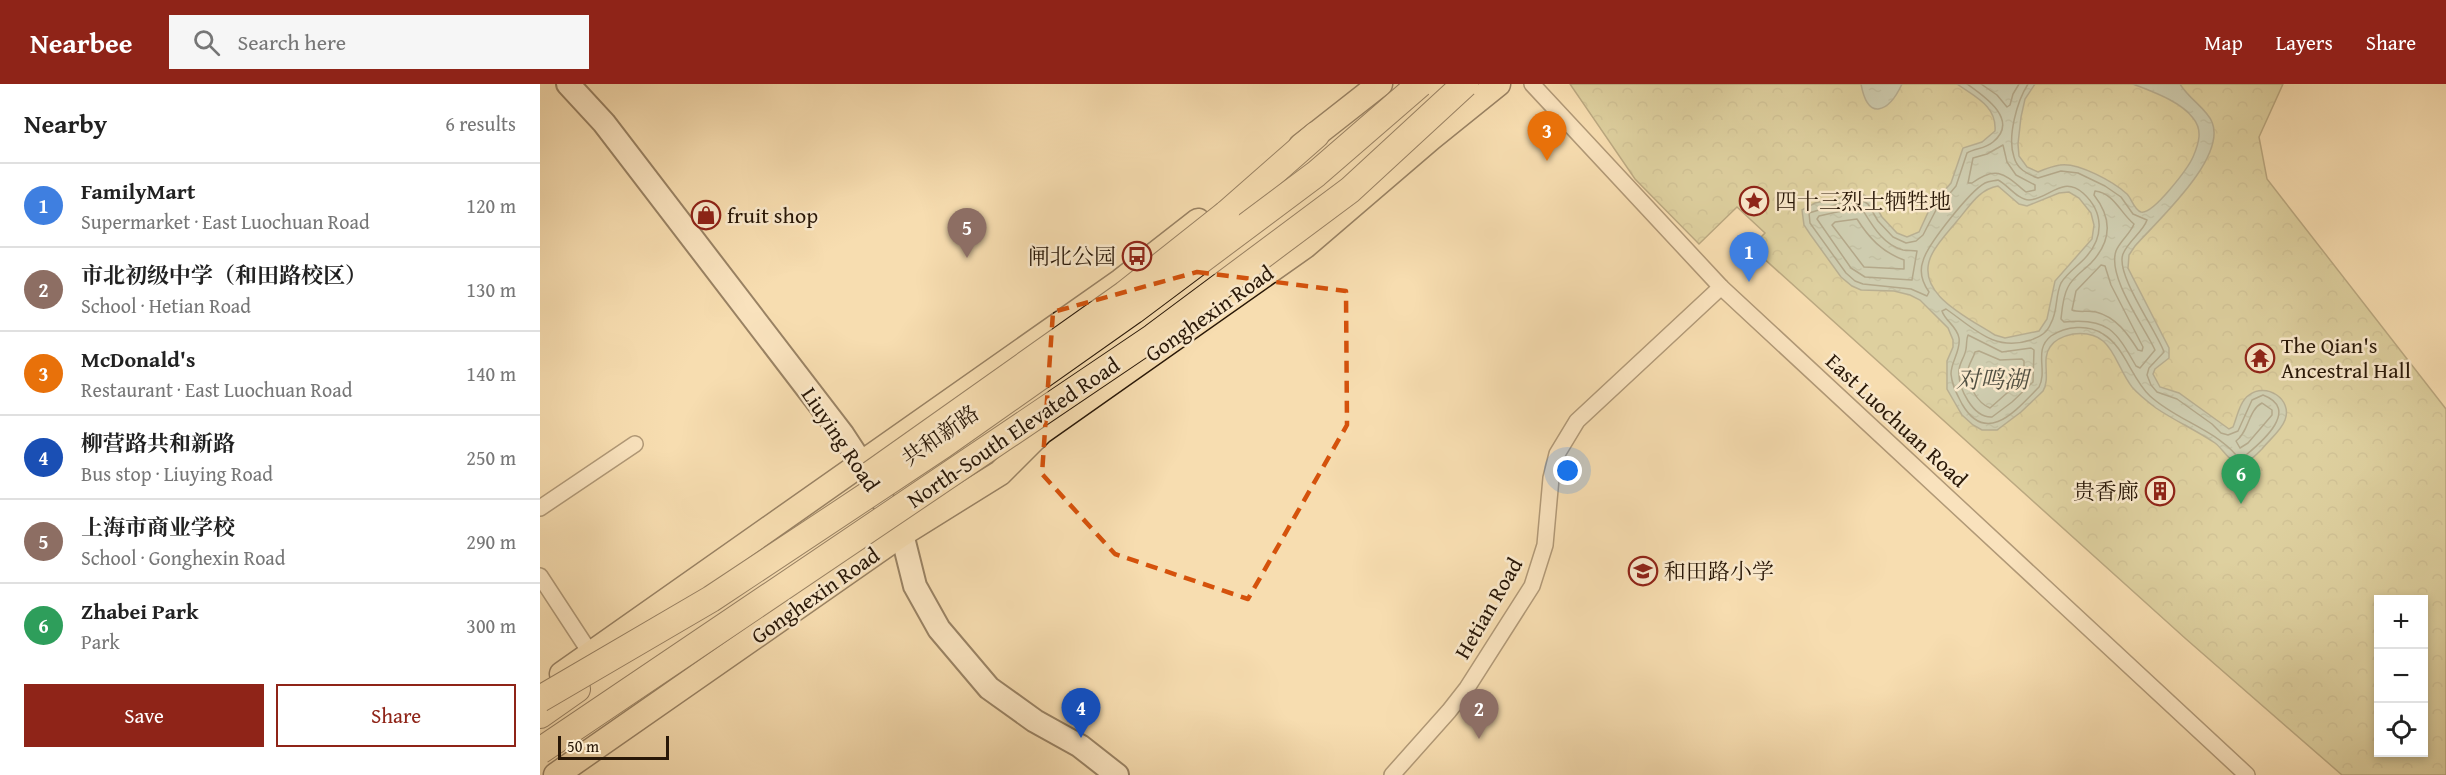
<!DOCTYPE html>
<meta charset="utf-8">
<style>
:root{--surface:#fff;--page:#f6f6f6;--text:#222;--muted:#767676;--line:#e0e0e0;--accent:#8f2418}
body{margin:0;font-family:"Gentium Book Plus","Noto Serif SC",serif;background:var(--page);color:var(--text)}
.controls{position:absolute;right:18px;bottom:18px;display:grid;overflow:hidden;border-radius:0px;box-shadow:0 3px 9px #0003}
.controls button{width:54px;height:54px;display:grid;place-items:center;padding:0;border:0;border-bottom:2px solid var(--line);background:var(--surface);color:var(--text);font:30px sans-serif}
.scale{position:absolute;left:18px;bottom:15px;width:111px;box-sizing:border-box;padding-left:6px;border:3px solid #281707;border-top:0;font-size:16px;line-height:21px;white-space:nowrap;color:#281707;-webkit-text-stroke:4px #fae9cc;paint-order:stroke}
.you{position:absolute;left:1028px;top:387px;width:21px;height:21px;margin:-15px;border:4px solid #fff;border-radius:50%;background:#1a73e8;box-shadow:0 0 0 9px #1a73e833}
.badge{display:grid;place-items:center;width:39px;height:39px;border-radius:50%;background:var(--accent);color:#fff;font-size:20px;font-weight:700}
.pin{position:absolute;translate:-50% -50px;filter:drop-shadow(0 2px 3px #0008)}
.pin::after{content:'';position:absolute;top:32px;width:21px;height:18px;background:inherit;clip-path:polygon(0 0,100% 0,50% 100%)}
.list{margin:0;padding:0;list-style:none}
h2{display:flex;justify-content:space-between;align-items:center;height:78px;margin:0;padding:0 24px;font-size:26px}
h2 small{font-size:20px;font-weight:400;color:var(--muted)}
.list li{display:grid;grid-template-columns:39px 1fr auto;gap:18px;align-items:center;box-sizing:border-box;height:84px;padding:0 24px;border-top:2px solid var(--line)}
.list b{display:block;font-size:22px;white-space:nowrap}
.list p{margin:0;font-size:20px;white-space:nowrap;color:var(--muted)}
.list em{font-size:20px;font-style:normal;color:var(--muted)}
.actions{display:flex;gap:12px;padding:18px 24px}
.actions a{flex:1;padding:14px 0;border:2px solid var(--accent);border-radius:0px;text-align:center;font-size:21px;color:var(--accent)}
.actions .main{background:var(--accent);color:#fff}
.icon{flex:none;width:33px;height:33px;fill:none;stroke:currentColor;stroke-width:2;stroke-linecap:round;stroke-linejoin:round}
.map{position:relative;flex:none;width:1906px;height:691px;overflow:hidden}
header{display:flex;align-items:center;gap:36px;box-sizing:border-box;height:84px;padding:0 30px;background:var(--accent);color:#fff}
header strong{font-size:28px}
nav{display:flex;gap:33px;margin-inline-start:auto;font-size:21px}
.search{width:420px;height:54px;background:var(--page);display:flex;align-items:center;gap:15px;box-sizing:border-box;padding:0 21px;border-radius:0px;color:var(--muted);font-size:22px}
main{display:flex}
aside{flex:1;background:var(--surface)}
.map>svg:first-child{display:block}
.park{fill:url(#park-crowns);stroke:#736c48;stroke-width:1.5;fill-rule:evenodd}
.water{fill:url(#water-ripples);stroke:#6e796c;stroke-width:1.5;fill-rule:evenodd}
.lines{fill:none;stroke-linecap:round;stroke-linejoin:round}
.shore{stroke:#62695b;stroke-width:1.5}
.minor-casing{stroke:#5c4831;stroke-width:18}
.secondary-casing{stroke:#281707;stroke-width:26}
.primary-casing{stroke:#281707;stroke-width:27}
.trunk-casing{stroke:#281707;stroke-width:28}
.minor{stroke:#fae9cc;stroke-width:15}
.secondary{stroke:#fae9cc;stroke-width:22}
.primary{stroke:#f7ddb0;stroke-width:24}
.trunk{stroke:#f7ddb0;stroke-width:26}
.trunk-bridge-casing{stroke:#281707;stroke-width:28;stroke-linecap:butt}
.trunk-bridge{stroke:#f7ddb0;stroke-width:26}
.marked{fill:none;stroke:#d5520c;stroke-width:4.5;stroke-dasharray:12 8;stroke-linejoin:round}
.labels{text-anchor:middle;stroke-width:5;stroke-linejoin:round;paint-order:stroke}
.poi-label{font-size:22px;fill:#281707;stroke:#fae9cc;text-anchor:start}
.street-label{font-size:22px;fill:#281707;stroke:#fae9cc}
.water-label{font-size:24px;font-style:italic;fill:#515042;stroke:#fae9cc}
</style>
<header>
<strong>Nearbee</strong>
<div class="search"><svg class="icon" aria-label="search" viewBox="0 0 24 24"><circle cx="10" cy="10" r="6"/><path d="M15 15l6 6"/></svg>Search here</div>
<nav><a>Map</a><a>Layers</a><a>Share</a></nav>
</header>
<main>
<aside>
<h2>Nearby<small>6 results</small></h2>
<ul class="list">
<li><span class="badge" style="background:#3f7fe0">1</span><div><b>FamilyMart</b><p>Supermarket · East Luochuan Road</p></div><em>120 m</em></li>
<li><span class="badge" style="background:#8d6e63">2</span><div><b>市北初级中学（和田路校区）</b><p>School · Hetian Road</p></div><em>130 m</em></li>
<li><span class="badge" style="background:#e8710a">3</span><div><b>McDonald's</b><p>Restaurant · East Luochuan Road</p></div><em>140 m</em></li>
<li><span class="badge" style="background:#1a4fb4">4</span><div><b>柳营路共和新路</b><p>Bus stop · Liuying Road</p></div><em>250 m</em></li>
<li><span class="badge" style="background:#8d6e63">5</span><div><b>上海市商业学校</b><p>School · Gonghexin Road</p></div><em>290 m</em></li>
<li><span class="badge" style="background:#2e9e5b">6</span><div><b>Zhabei Park</b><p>Park</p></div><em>300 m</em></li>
</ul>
<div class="actions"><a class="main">Save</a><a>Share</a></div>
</aside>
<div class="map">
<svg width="1906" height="691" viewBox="0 0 1906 691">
<defs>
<pattern id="park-crowns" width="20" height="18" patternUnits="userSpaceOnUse" patternTransform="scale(1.5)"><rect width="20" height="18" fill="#bec08a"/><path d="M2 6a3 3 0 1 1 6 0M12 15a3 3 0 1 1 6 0" fill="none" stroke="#a3a476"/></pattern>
<pattern id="water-ripples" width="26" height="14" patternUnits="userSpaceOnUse" patternTransform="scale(1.5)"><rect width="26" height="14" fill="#9dbbaf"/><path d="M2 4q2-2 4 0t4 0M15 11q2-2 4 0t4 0" fill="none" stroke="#87a095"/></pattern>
</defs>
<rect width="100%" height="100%" fill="#f7ddb0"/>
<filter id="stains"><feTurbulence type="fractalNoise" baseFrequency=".00333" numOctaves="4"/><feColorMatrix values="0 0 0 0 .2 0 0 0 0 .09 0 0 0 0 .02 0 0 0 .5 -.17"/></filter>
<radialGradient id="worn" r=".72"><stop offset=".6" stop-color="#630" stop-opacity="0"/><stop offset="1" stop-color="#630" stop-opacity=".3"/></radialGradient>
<path class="park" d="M1030 0H1743L1719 53 1727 95 1906 325V691H1802L1646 555 1211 163 1225 149 1197 123 1159 160 1095 95ZM1838 516H1884V668H1838Z"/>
<g class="water">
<path d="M1321 0H1362C1349 28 1328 38 1321 0Z"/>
<path d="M1417 0H1495L1485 15 1481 33 1478 60 1479 72 1487 83 1498 88C1505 85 1513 82 1520 81 1538 78 1574 98 1587 110 1592 115 1594 126 1601 128 1613 131 1648 84 1653 73 1659 59 1663 46 1653 34 1640 17 1613 8 1593 0H1640C1649 15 1667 25 1672 38 1687 74 1617 137 1595 162L1589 171 1588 184 1629 264V274L1615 285 1613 290 1620 303 1639 309 1689 345 1693 343C1697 333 1700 317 1709 311 1726 298 1753 315 1745 336 1741 347 1729 356 1722 365 1716 371 1708 380 1699 379 1689 378 1683 365 1675 359 1656 346 1635 337 1616 324 1608 318 1599 311 1592 303 1573 278 1573 245 1533 250 1523 252 1515 255 1510 263 1501 275 1511 294 1503 307L1481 328 1457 346H1442L1433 341 1422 331 1407 305V277L1413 263V256L1408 244 1380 216 1370 211 1354 207 1321 206 1312 202 1301 193 1270 150 1264 141 1262 126 1275 119 1304 113 1324 111 1332 116 1342 133 1357 149 1367 153 1379 148 1391 122 1411 99 1423 64 1442 58 1455 47C1457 22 1435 13 1417 0ZM1458 102 1479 120 1487 122 1519 109 1529 108 1539 114 1551 129 1554 141 1552 155 1515 197 1507 235 1499 247 1465 254 1455 251C1429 234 1372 209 1392 170 1398 158 1409 147 1417 137 1429 123 1439 105 1458 102Z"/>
</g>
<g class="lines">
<g class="shore">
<path d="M1427 0C1444 12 1480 36 1453 58 1445 65 1435 64 1427 69L1416 102 1396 126 1383 151 1376 157 1366 159 1353 153 1338 137 1328 120 1323 117 1305 118 1269 129 1270 139 1306 189 1315 197 1323 200 1371 205 1387 212 1389 208C1382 198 1379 188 1383 177 1387 161 1430 107 1445 99 1449 97 1454 97 1458 96 1468 101 1478 116 1489 116 1509 115 1522 91 1543 109 1564 128 1564 153 1546 173 1538 182 1527 189 1521 199 1515 212 1518 227 1511 239 1507 249 1501 252 1491 256 1454 268 1435 245 1406 225L1402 227C1405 237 1417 242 1419 254 1421 267 1411 277 1411 290 1412 302 1417 310 1422 320 1447 363 1477 325 1499 303 1508 286 1493 266 1511 252 1526 242 1548 240 1563 250 1585 263 1591 294 1610 312 1636 336 1672 344 1696 371H1706C1723 357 1760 325 1723 311L1712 316 1698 347 1688 351 1681 349 1672 340 1637 315 1617 308 1611 301 1607 291 1609 284 1624 268C1616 246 1575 190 1583 170 1588 157 1603 148 1607 136L1593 130 1581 113 1565 102 1538 89 1521 87 1498 94C1487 90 1477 85 1474 73 1467 53 1477 17 1488 0"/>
<polyline points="1441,0 1457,11 1467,23 1470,21 1473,10 1479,0"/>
<path d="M1463 61 1467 78 1476 91 1495 101V106L1486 108C1464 90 1457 81 1432 99H1428L1433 74 1447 70Z"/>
<path d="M1555 107C1574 109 1581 130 1594 140 1590 150 1580 157 1576 167 1567 193 1604 242 1615 266L1600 284 1596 282C1576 247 1568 233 1524 238L1521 235C1522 225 1523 212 1528 203 1533 193 1543 187 1551 179 1572 157 1572 134 1554 111Z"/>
<path d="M1322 125C1332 141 1343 161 1363 166 1368 167 1373 166 1377 167L1372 196 1325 193 1311 184 1277 135 1279 132 1306 126Z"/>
<path d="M1317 135C1329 154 1342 168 1364 176V185L1324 183 1292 141 1295 138Z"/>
<path d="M1561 181 1565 182 1571 201 1603 263 1602 267 1598 266C1588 250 1576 233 1556 228 1548 226 1539 229 1532 226L1536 207Z"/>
<path d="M1428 251 1462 268 1491 264 1494 266 1493 298 1472 318 1452 333C1433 334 1418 304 1419 287 1419 279 1425 273 1426 265 1427 260 1426 256 1428 251Z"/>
<path d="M1439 267 1460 276 1482 275 1484 277V294L1450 324C1437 319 1427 300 1428 287 1428 281 1433 275 1435 268Z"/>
<path d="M1722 319 1732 326V331L1708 359 1700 364 1696 357C1709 348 1708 326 1722 319Z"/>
</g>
<g class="minor-casing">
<g id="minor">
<polyline points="992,0 1181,203 1707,691"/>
<polyline points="0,424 95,360"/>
<polyline points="0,492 51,570"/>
<polyline points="852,691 909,627 927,604 992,502 1005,461 1011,394 1017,370 1037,337 1181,203"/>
</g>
</g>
<g class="secondary-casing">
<polyline id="secondary" points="28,0 64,39 303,351 322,380 362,450 375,502 399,545 449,604 495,637 540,662 577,691"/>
</g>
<g class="primary-casing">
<g id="primary">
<polyline points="761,62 840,0"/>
<polyline points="22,590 581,197 658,137"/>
<polyline points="16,691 362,450 460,389 501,348 765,162 891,54 958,0"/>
</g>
</g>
<g class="trunk-casing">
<g id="trunk">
<polyline points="686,130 776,51"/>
<polyline points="0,631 37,605"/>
</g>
</g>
<use href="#minor" class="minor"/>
<use href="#secondary" class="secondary"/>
<use href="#primary" class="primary"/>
<use href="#trunk" class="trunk"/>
<g class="trunk-bridge-casing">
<g id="trunk-bridge">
<polyline points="331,390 585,210 686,130"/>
<polyline points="0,615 171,515 403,361 593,227 776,90 880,0"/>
<polyline points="0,667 613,253 810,106 925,0"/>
</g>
</g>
<use href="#trunk-bridge" class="trunk-bridge"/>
</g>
<path d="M0 0H1906V691H0ZM657 188 806 207 807 341 708 515 575 470 502 390 513 228Z" fill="#f7ddb0" fill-opacity=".55" fill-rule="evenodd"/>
<path class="marked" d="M657 188 806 207 807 341 708 515 575 470 502 390 513 228Z"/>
<defs>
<g id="sight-ring" transform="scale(1.5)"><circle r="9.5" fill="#fae9cc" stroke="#8f2418" stroke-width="1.5"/><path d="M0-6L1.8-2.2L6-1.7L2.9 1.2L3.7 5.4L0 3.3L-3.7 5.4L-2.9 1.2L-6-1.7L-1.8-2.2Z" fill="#8f2418"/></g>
<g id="shop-ring" transform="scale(1.5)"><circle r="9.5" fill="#fae9cc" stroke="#8f2418" stroke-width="1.5"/><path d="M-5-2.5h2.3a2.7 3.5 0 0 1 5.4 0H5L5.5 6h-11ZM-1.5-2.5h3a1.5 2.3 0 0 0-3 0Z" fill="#8f2418"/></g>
<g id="bus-ring" transform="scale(1.5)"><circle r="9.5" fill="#fae9cc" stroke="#8f2418" stroke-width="1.5"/><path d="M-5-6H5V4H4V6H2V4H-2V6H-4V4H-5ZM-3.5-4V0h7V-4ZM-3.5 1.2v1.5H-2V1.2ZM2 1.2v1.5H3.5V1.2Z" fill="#8f2418"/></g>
<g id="temple-ring" transform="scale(1.5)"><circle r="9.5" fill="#fae9cc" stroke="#8f2418" stroke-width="1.5"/><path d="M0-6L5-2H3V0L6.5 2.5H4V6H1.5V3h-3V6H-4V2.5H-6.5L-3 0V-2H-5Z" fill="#8f2418"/></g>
<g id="building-ring" transform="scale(1.5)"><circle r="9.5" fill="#fae9cc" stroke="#8f2418" stroke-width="1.5"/><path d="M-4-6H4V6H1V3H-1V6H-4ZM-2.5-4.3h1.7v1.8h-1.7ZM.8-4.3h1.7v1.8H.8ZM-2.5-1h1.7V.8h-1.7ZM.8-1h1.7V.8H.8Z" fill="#8f2418"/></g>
<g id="school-ring" transform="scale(1.5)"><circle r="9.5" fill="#fae9cc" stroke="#8f2418" stroke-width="1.5"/><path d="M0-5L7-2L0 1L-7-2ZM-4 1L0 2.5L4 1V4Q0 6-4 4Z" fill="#8f2418"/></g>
</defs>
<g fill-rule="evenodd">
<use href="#sight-ring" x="1214" y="117"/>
<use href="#shop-ring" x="166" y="131"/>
<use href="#bus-ring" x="597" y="172"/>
<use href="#temple-ring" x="1720" y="274"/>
<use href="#building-ring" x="1620" y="407"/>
<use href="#school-ring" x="1103" y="487"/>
</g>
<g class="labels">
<g class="poi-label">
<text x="1235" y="125">四十三烈士牺牲地</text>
<text x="187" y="139">fruit shop</text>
<text x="576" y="180" text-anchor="end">闸北公园</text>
<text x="1741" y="269">The Qian's<tspan x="1741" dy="25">Ancestral Hall</tspan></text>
<text x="1599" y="415" text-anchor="end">贵香廊</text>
<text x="1124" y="495">和田路小学</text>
</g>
<g class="street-label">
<text transform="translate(669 229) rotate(-35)" y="8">Gonghexin Road</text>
<text transform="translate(1357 336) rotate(43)" y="8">East Luochuan Road</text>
<text transform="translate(473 348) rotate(-34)" y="8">North-South Elevated Road</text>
<text transform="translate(400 351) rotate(-35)" y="8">共和新路</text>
<text transform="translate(301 355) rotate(56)" y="8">Liuying Road</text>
<text transform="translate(275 511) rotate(-35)" y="8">Gonghexin Road</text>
<text transform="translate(948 524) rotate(-60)" y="8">Hetian Road</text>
</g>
<g class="water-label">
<text x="1452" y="304">对鸣湖</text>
</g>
</g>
<rect width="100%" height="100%" filter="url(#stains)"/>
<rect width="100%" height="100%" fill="url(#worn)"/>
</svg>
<div class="controls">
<button>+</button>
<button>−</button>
<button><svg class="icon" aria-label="locate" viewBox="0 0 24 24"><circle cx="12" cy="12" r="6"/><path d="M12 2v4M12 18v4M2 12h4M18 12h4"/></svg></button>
</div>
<div class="scale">50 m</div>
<div class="you"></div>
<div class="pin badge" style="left:1209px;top:198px;background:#3f7fe0">1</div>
<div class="pin badge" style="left:939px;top:655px;background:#8d6e63">2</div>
<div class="pin badge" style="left:1007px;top:77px;background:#e8710a">3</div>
<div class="pin badge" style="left:541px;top:654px;background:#1a4fb4">4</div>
<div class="pin badge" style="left:427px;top:174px;background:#8d6e63">5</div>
<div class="pin badge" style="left:1701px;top:420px;background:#2e9e5b">6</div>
</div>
</main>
